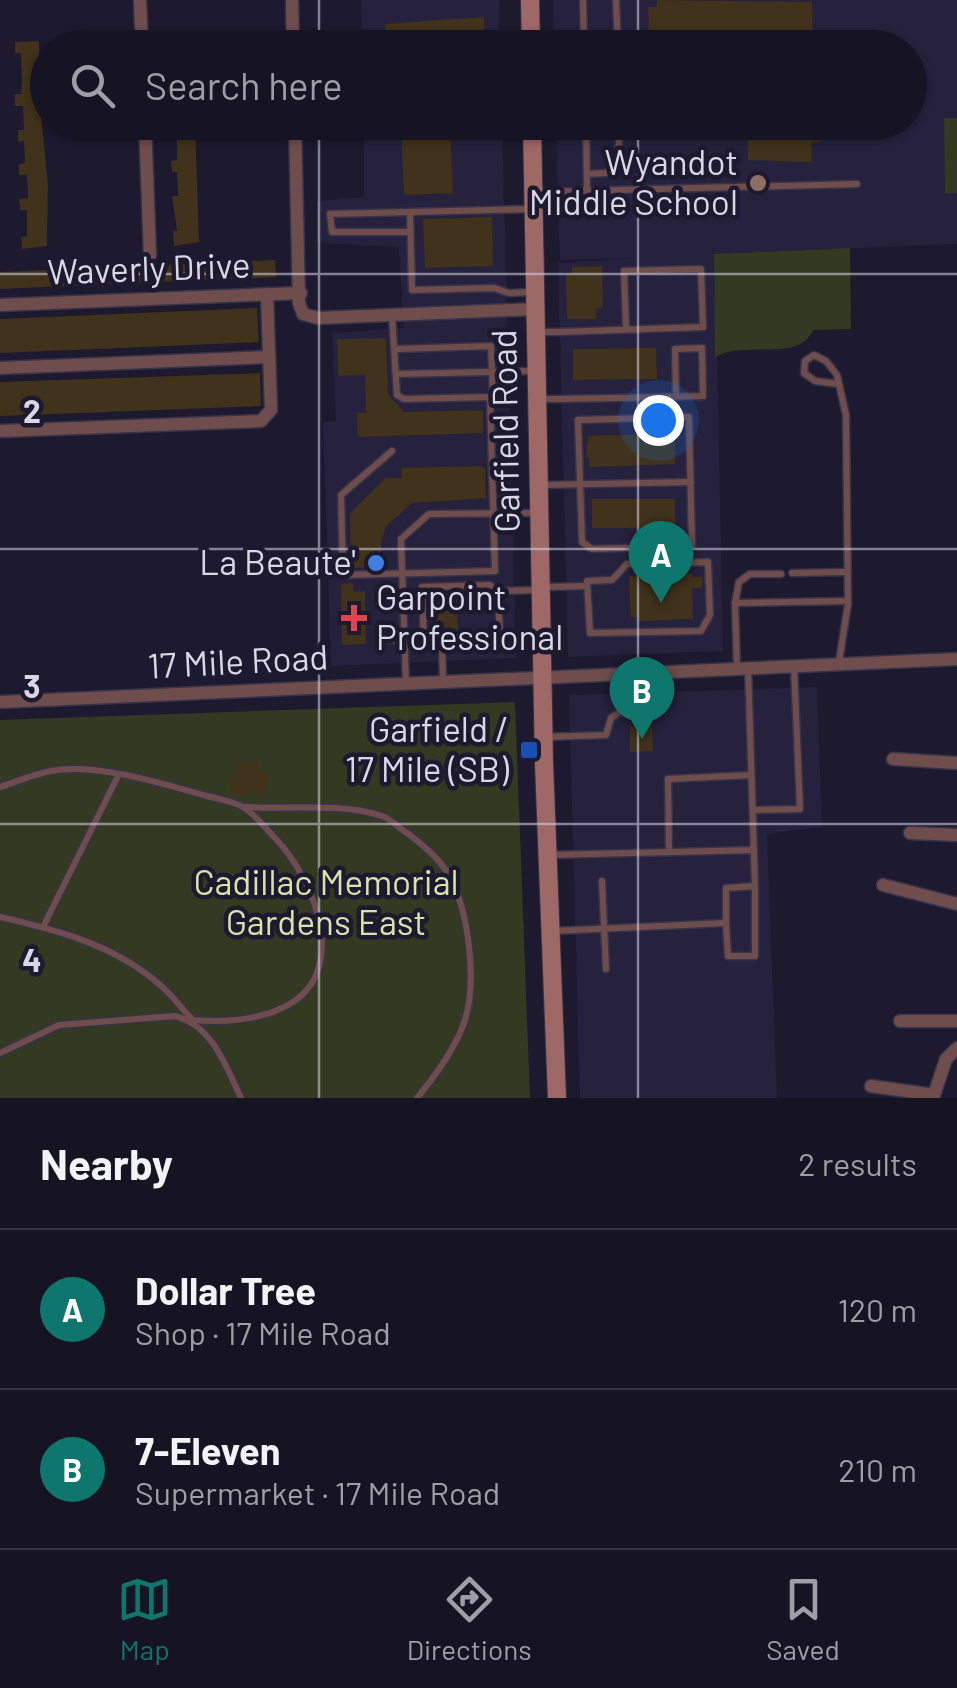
<!DOCTYPE html>
<meta charset="utf-8">
<style>
:root{--surface:#161323;--page:#232030;--text:#f1f3f6;--muted:#9e9ea6;--line:#353241;--accent:#0f766e}
body{margin:0;font-family:Barlow,sans-serif;background:var(--page);color:var(--text)}
.you{position:absolute;left:658px;top:420px;width:35px;height:35px;margin:-25px;border:8px solid #fff;border-radius:50%;background:#1a73e8;box-shadow:0 0 0 15px #1a73e833}
.badge{display:grid;place-items:center;width:65px;height:65px;border-radius:50%;background:var(--accent);color:#fff;font-size:32px;font-weight:700}
.pin{position:absolute;translate:-50% -82px;filter:drop-shadow(0 2px 5px #0008)}
.pin::after{content:'';position:absolute;top:52px;width:35px;height:30px;background:inherit;clip-path:polygon(0 0,100% 0,50% 100%)}
.list{margin:0;padding:0;list-style:none}
h2{display:flex;justify-content:space-between;align-items:center;height:130px;margin:0;padding:0 40px;font-size:42px}
h2 small{font-size:32px;font-weight:400;color:var(--muted)}
.list li{display:grid;grid-template-columns:65px 1fr auto;gap:30px;align-items:center;box-sizing:border-box;height:160px;padding:0 40px;border-top:2px solid var(--line)}
.list b{display:block;font-size:38px;white-space:nowrap}
.list p{margin:0;font-size:32px;white-space:nowrap;color:var(--muted)}
.list em{font-size:32px;font-style:normal;color:var(--muted)}
.icon{flex:none;width:55px;height:55px;fill:none;stroke:currentColor;stroke-width:2;stroke-linecap:round;stroke-linejoin:round}
.map{position:relative;flex:none;width:957px;height:1098px;overflow:hidden}
.search{position:absolute;background:var(--surface);box-shadow:0 2px 8px #0004;left:30px;right:30px;top:30px;height:110px;display:flex;align-items:center;gap:25px;box-sizing:border-box;padding:0 35px;border-radius:55px;color:var(--muted);font-size:38px}
.sheet{height:450px;background:var(--surface)}
nav{display:flex;justify-content:space-around;align-items:center;box-sizing:border-box;height:140px;border-top:2px solid var(--line);background:var(--surface);font-size:28px;color:var(--muted)}
nav a{display:grid;justify-items:center;gap:5px}
nav .on{color:var(--accent)}
.map>svg:first-child{display:block}
.built{fill:#26213d}
.green{fill:#343921}
.building{fill:#40321b}
.lines{fill:none;stroke-linecap:round;stroke-linejoin:round}
.lane-casing{stroke:#373449;stroke-width:9}
.street-casing{stroke:#373449;stroke-width:15}
.secondary-casing{stroke:#373449;stroke-width:20}
.lane{stroke:#6f4d4d;stroke-width:6}
.street{stroke:#6f4d4d;stroke-width:12}
.secondary{stroke:#9e6867;stroke-width:18}
.grid{fill:none;stroke:#d8d7e6;stroke-width:2.5;stroke-opacity:0.55}
.education-dot{fill:#8d6e63;stroke:#1d192f;stroke-width:4}
.shop-dot{fill:#3f7fe0;stroke:#1d192f;stroke-width:4}
.health-dot{fill:#e0444e;stroke:#1d192f;stroke-width:4}
.transit-dot{fill:#1a4fb4;stroke:#1d192f;stroke-width:4}
.labels{text-anchor:middle;stroke-width:9;stroke-linejoin:round;paint-order:stroke}
.poi-label{font-size:35px;fill:#d8d7e6;stroke:#1d192f;text-anchor:end}
.street-label{font-size:35px;fill:#d8d7e6;stroke:#1d192f}
.park-label{font-size:35px;fill:#d8e3ac;stroke:#1d192f}
.grid-label{font-size:32px;text-anchor:middle;font-weight:bold;fill:#d8d7e6;stroke:#1d192f;stroke-width:9;stroke-linejoin:round;paint-order:stroke}
</style>
<div class="map">
<svg width="957" height="1098" viewBox="0 0 957 1098">
<rect width="100%" height="100%" fill="#1d192f"/>
<g class="built">
<polygon points="361,0 499,0 500,47 363,47"/>
<polygon points="553,0 957,0 957,244 715,254 723,651 568,657 558,263 633,258 560,260 556,123 910,122 910,48 554,47"/>
<polygon points="364,123 502,123 516,658 331,666 323,422 336,421 332,333 404,328 399,247 317,243 317,201 364,197"/>
<polygon points="817,687 822,827 767,834 777,1098 580,1098 569,695"/>
</g>
<g class="green">
<polygon points="944,118 957,118 957,193 945,193"/>
<path d="M850 248 851 329 813 330C799 363 745 340 715 357L714 254Z"/>
<polygon points="515,702 530,1098 0,1098 0,720"/>
</g>
<g class="building">
<polygon points="657,0 812,2 813,48 649,48 648,7 657,7"/>
<polygon points="484,17 485,48 386,48 385,24"/>
<polygon points="39,41 41,115 48,185 47,246 22,249 21,237 27,237 27,210 20,210 19,199 28,198 27,175 19,175 19,164 25,163 24,141 18,142 18,130 24,130 23,106 15,106 15,94 21,94 22,80 21,53 15,53 15,42"/>
<polygon points="195,122 199,242 174,246 173,231 177,231 172,196 178,196 177,172 172,172 171,161 177,160 177,135 170,135 170,123"/>
<polygon points="401,122 450,122 453,193 404,195"/>
<polygon points="750,122 822,122 822,141 811,142 812,162 748,160 748,140 737,136 737,128"/>
<polygon points="492,217 493,266 425,268 423,219"/>
<polygon points="275,260 276,277 0,289 0,272"/>
<polygon points="602,266 603,308 596,309 596,319 567,319 566,274 572,274 572,267"/>
<polygon points="257,308 259,342 0,353 0,319"/>
<polygon points="386,338 388,394 404,412 483,410 483,433 358,437 357,413 366,413 365,375 338,376 337,339"/>
<polygon points="656,348 657,379 573,380 573,349"/>
<polygon points="260,373 261,406 0,416 0,382"/>
<polygon points="653,434 675,434 675,464 589,467 589,457 586,457 588,436"/>
<polygon points="481,466 485,469 486,498 412,503 386,526 381,543 381,567 351,568 350,513 386,478 402,478 401,468"/>
<rect x="592" y="499" width="83" height="29"/>
<polygon points="692,573 692,577 702,577 702,588 692,588 693,619 638,621 638,617 631,617 629,576"/>
<polygon points="353,583 353,592 365,591 366,644 342,645 341,584"/>
<polygon points="457,593 458,634 431,635 430,594"/>
<polygon points="652,725 653,751 630,752 630,726"/>
<polygon points="258,761 258,770 270,775 263,795 254,792 234,796 228,779 236,775 238,762"/>
</g>
<g class="lines">
<g class="lane-casing">
<g id="lane">
<polyline points="583,0 584,48"/>
<polyline points="616,0 618,48"/>
<polyline points="532,42 584,42"/>
<polyline points="586,122 587,191"/>
<polyline points="587,174 606,173 618,161 620,122"/>
<polyline points="538,192 857,184"/>
<polyline points="410,212 330,214 332,232 410,232"/>
<polyline points="532,292 509,293 494,288 412,290 410,212 533,209"/>
<polyline points="392,316 397,395 404,399 493,397 491,346 396,349"/>
<polyline points="538,332 559,332 703,327 701,269 624,271 626,329"/>
<polyline points="397,374 536,371"/>
<polyline points="839,384 815,381 804,373 805,361 814,355 826,361 837,375 846,415 848,604 839,662"/>
<path d="M539 399C594 399 649 397 703 396L702 348 675 349 676 396"/>
<polygon points="689,417 692,546 592,549 582,542 578,420"/>
<polyline points="392,451 341,495 343,575 495,571 490,397"/>
<polyline points="542,485 691,482"/>
<polygon points="708,562 710,615 701,631 590,633 587,581 612,580 627,564"/>
<polyline points="792,573 847,572"/>
<polyline points="544,587 587,586"/>
<polyline points="498,591 490,585 422,587 424,644 500,641 498,591 536,590"/>
<polyline points="735,603 848,601"/>
<polyline points="385,640 404,640"/>
<polyline points="442,643 443,682"/>
<polyline points="737,667 735,603 739,582 750,574 781,574"/>
<polyline points="406,684 401,539 429,514 535,513"/>
<polyline points="545,737 606,735 611,718 629,706 631,675"/>
<path d="M0 787C16 782 34 774 51 771 94 762 164 784 207 796 218 799 233 801 243 807 255 814 266 829 276 839 315 880 353 976 282 1008 257 1020 221 1023 193 1020 182 1009 172 995 160 985 115 945 57 930 0 917"/>
<path d="M245 807C290 810 337 802 382 816 391 819 399 828 407 833 422 844 441 860 450 877 469 913 477 981 465 1020 456 1048 436 1075 417 1098"/>
<polyline points="753,810 800,809 794,667"/>
<polyline points="669,852 668,779 751,775"/>
<polyline points="548,855 754,850"/>
<polyline points="602,881 606,969"/>
<polyline points="726,923 728,956 755,956 755,886"/>
<polyline points="43,927 118,776"/>
<polyline points="553,931 726,923 726,888 755,886 748,666"/>
<path d="M0 1053 59 1025 175 1016C212 1025 226 1066 241 1098"/>
</g>
</g>
<g class="street-casing">
<g id="street">
<polyline points="140,0 142,48"/>
<polyline points="292,0 293,48"/>
<polyline points="145,122 150,255"/>
<polyline points="295,122 299,303 303,314 318,318 536,309"/>
<polyline points="0,305 301,293"/>
<polyline points="0,368 269,357"/>
<polyline points="0,431 261,421 271,410 267,294"/>
<polyline points="0,702 957,659"/>
<polyline points="893,759 957,763"/>
<polyline points="910,833 957,835"/>
<polyline points="883,885 957,904"/>
<polyline points="900,1021 957,1021"/>
<polyline points="871,1086 934,1095"/>
<polyline points="933,1098 946,1059 957,1048"/>
</g>
</g>
<g class="secondary-casing">
<g id="secondary">
<polyline points="530,0 531,48"/>
<polyline points="532,122 544,763 557,1098"/>
</g>
</g>
<use href="#lane" class="lane"/>
<use href="#street" class="street"/>
<use href="#secondary" class="secondary"/>
</g>
<path class="grid" d="M319 0V48M638 0V48M319 122V1098M638 122V1098M0 274H957M0 549H957M0 824H957"/>
<circle class="education-dot" cx="758" cy="183" r="10"/>
<circle class="shop-dot" cx="376" cy="563" r="10"/>
<path class="health-dot" d="M349 603h10v10h10v10h-10v10h-10v-10h-10v-10h10z"/>
<rect class="transit-dot" x="519" y="740" width="20" height="20" rx="5"/>
<g class="labels">
<g class="poi-label">
<text x="738" y="175">Wyandot<tspan x="738" dy="40">Middle School</tspan></text>
<text x="356" y="575">La Beaute'</text>
<text x="376" y="610" text-anchor="start">Garpoint<tspan x="376" dy="40">Professional</tspan></text>
<text x="509" y="742">Garfield /<tspan x="509" dy="40">17 Mile (SB)</tspan></text>
</g>
<g class="street-label">
<text transform="translate(149 269) rotate(-2)" y="12">Waverly Drive</text>
<text transform="translate(506 431) rotate(-91)" y="12">Garfield Road</text>
<text transform="translate(238 662) rotate(-3)" y="12">17 Mile Road</text>
</g>
<g class="park-label">
<text x="326" y="895">Cadillac Memorial<tspan x="326" dy="40">Gardens East</tspan></text>
</g>
</g>
<g class="grid-label">
<text x="32" y="423">2</text>
<text x="32" y="698">3</text>
<text x="32" y="972">4</text>
</g>
</svg>
<div class="you"></div>
<div class="pin badge" style="left:661px;top:603px">A</div>
<div class="pin badge" style="left:642px;top:739px">B</div>
<div class="search"><svg class="icon" aria-label="search" viewBox="0 0 24 24"><circle cx="10" cy="10" r="6"/><path d="M15 15l6 6"/></svg>Search here</div>
</div>
<section class="sheet">
<h2>Nearby<small>2 results</small></h2>
<ul class="list">
<li><span class="badge">A</span><div><b>Dollar Tree</b><p>Shop · 17 Mile Road</p></div><em>120 m</em></li>
<li><span class="badge">B</span><div><b>7-Eleven</b><p>Supermarket · 17 Mile Road</p></div><em>210 m</em></li>
</ul>
</section>
<nav>
<a class="on"><svg class="icon" aria-label="map" viewBox="0 0 24 24"><path d="M3 6l6-2 6 2 6-2v14l-6 2-6-2-6 2zM9 4v14M15 6v14"/></svg>Map</a>
<a><svg class="icon" aria-label="directions" viewBox="0 0 24 24"><path d="M12 3l9 9-9 9-9-9zM9 14v-3h6M13 9l2 2-2 2"/></svg>Directions</a>
<a><svg class="icon" aria-label="saved" viewBox="0 0 24 24"><path d="M7 4h10v16l-5-4-5 4z"/></svg>Saved</a>
</nav>
